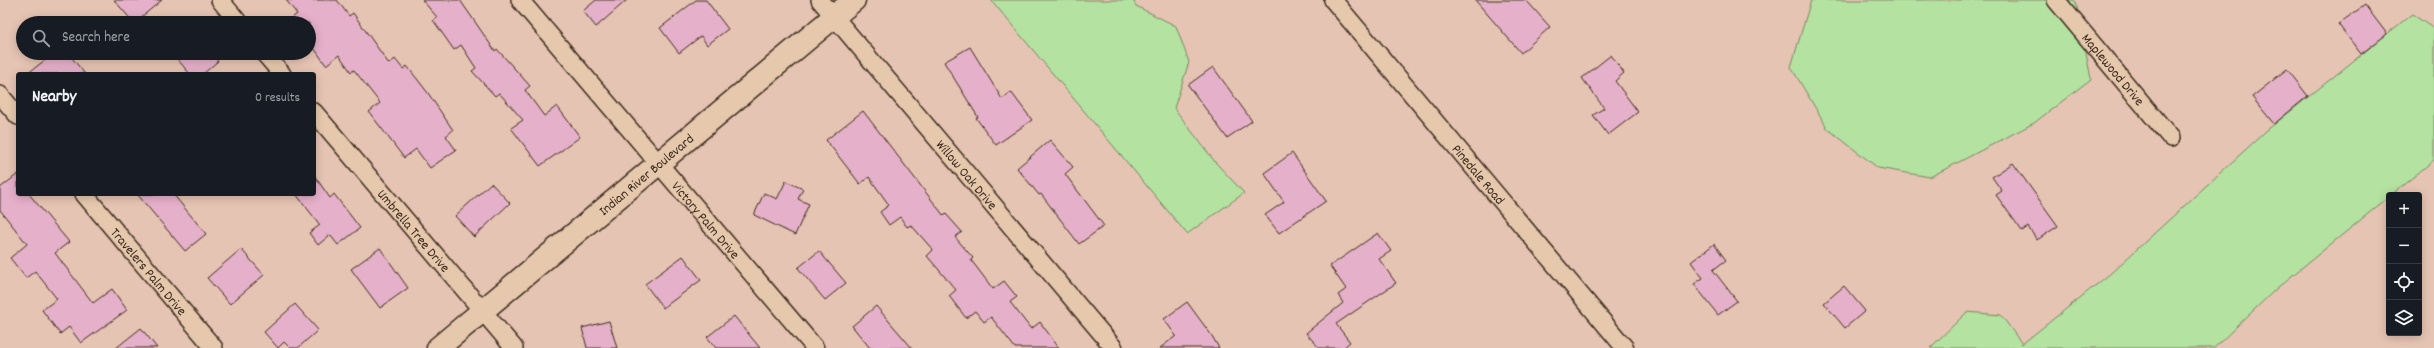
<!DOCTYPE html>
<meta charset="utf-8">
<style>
:root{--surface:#171b24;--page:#20242c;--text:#f1f3f6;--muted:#9ea1a6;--line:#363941}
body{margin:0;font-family:Dekko,sans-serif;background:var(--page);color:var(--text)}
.controls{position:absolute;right:12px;bottom:12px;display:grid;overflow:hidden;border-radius:4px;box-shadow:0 2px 10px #0003}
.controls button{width:36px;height:36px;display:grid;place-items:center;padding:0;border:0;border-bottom:1px solid var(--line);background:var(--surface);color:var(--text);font:20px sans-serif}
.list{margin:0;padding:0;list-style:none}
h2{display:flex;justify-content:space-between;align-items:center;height:52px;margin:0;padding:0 16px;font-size:17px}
h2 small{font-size:13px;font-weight:400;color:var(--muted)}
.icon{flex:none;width:22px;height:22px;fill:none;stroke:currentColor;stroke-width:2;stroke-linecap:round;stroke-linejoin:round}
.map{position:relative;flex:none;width:2434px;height:348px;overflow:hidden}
.search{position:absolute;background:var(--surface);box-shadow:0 2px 10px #0003;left:16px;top:16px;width:300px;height:44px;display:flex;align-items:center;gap:10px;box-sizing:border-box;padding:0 14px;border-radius:22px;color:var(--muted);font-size:15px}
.panel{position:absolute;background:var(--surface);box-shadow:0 2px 10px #0003;left:16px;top:72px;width:300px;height:124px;border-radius:4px}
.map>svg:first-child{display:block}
.green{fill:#b3e2a1;stroke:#778660}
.building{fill:#e5b0c9;stroke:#3b2a1e}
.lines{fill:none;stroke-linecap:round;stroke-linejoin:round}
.minor-casing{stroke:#3b2a1e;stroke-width:20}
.secondary-casing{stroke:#3b2a1e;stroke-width:25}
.minor{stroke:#e6c9ad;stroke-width:17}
.secondary{stroke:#e6c9ad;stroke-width:22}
.labels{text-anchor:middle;stroke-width:3;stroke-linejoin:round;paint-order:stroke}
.street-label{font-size:14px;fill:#3b2a1e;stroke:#e6c9ad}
</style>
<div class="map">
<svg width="2434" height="348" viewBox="0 0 2434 348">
<rect width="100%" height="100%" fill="#e6c4b3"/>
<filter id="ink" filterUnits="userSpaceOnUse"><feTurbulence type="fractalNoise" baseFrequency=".025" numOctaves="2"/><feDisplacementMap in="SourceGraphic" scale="8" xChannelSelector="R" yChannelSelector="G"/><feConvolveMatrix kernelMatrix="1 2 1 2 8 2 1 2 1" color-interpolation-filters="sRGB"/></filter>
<g filter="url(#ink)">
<g class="green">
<polygon points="991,0 1133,0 1136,6 1176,26 1189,62 1174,108 1215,162 1244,193 1187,234"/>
<polygon points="1811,0 2073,0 2076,2 2091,79 2034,123 1930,177 1878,168 1828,129 1791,67"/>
<polygon points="2412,14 2434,29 2434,160 2277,288 2214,348 1930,348 1967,312 2001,315 2022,344 2111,273 2267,130"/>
</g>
<g class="building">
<polygon points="114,0 162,0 134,23"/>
<polygon points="286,0 337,0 349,16 353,13 389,64 395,59 403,69 407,66 428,93 453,130 446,136 456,150 430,168 416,149 404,158 369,112 380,103 354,70 351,72 339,55 326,65 309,41 309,23 285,23 297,14"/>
<polygon points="422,0 460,0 495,51 497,49 530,86 525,90 544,116 557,106 580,137 540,166 511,128 523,120 499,93 495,96 472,71 476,68 461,45 454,50 433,20 437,17"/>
<polygon points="596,0 627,0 596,27 583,11"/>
<polygon points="696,0 706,0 728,29 707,45 701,36 679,53 660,28"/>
<polygon points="1475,0 1526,0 1550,27 1521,53"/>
<polygon points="2365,5 2387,34 2361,54 2338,24"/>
<polygon points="970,47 1002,99 1011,92 1032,120 996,145 976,118 978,117 944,62"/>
<polygon points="54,53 68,53 85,74 27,74"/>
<polygon points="172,53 211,53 218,61 203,74 190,74"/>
<polygon points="1611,55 1624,73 1615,81 1638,112 1608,135 1593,115 1604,108 1582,78"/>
<polygon points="1213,67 1252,121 1227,138 1188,85"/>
<polygon points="2287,69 2308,96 2274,124 2252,97"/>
<polygon points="863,111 944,216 946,214 962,232 955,237 973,258 971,260 993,289 1004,281 1017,297 1010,302 1031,329 1040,322 1059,348 1015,348 991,317 984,322 975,311 966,318 949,296 956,290 927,256 933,250 911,225 907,227 900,217 889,225 880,212 889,205 869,177 860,184 826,140"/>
<polygon points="1050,140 1073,167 1065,174 1104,226 1079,244 1041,194 1039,195 1017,168"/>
<polygon points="1292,153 1326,201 1279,233 1265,215 1284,202 1264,173"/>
<polygon points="2013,163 2058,226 2037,240 2028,227 2022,231 1996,195 2002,191 1992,177"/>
<polygon points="18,174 18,194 29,194 69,242 55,253 93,303 112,289 127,310 81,343 69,327 60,334 42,310 57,299 35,271 26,278 10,258 27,244 0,210 0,188"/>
<polygon points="314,175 330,198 334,194 360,228 338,245 330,235 318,245 309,233 320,225 296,194 314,194"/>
<polygon points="786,181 803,189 798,199 809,204 795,235 754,215 764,193 777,199"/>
<polygon points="491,183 510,203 474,237 455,216"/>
<polygon points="137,194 173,194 206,234 185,251"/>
<polygon points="1378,233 1391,251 1379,259 1396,283 1336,324 1350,342 1343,348 1319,348 1306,333 1343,303 1338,295 1346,289 1330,266"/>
<polygon points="1714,244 1726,260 1713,270 1737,301 1718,315 1694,284 1703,278 1691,262"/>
<polygon points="380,248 408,288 380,308 351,269"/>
<polygon points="241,249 264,275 230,304 207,278"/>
<polygon points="819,251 846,283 825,300 798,268"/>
<polygon points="683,256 701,280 663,308 645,284"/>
<polygon points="1844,286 1865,311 1845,328 1824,303"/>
<polygon points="1187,302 1212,336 1219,348 1160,348 1176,336 1164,319"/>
<polygon points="295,304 318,330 298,348 290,348 284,342 278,348 264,332"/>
<polygon points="876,306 912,348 870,348 852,326"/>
<polygon points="734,316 760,348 716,348 707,337"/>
<polygon points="609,321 617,348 587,348 582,328"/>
<polygon points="141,328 157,348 116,348"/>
</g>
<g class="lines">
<g class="minor-casing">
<g id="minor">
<polyline points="220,0 239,23"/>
<path id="s1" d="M520 0 815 348"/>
<path id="s2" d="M820 0 1114 348"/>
<path id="s3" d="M1333 0 1625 348"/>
<path id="s4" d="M2056 0 2171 138"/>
<polyline points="264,53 282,74"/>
<polyline points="0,95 18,116"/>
<path id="s5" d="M314 112 514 348"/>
<path id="s6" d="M84 194 214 348"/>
</g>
</g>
<g class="secondary-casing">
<g id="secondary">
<path id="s7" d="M438 348 854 0"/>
</g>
</g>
<use href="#minor" class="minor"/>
<use href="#secondary" class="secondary"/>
</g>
</g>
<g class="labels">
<g class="street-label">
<text dy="5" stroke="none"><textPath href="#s4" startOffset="90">Maplewood Drive</textPath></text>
<text dy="5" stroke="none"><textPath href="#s7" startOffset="271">Indian River Boulevard</textPath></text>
<text dy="5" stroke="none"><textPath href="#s2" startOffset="228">Willow Oak Drive</textPath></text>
<text dy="5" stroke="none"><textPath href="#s3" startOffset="227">Pinedale Road</textPath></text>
<text dy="5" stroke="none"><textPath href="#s1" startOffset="288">Victory Palm Drive</textPath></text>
<text dy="5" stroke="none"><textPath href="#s5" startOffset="155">Umbrella Tree Drive</textPath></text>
<text dy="5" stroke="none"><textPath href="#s6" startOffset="101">Travelers Palm Drive</textPath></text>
</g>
</g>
</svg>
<div class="controls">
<button>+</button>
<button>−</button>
<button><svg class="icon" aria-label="locate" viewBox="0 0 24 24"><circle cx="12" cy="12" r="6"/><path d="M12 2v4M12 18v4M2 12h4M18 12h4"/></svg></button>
<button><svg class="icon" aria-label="layers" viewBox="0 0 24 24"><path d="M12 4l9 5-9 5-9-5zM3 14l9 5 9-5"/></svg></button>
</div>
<div class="search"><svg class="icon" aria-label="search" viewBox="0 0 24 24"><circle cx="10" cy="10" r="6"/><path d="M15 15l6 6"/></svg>Search here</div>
<section class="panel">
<h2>Nearby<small>0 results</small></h2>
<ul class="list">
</ul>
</section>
</div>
